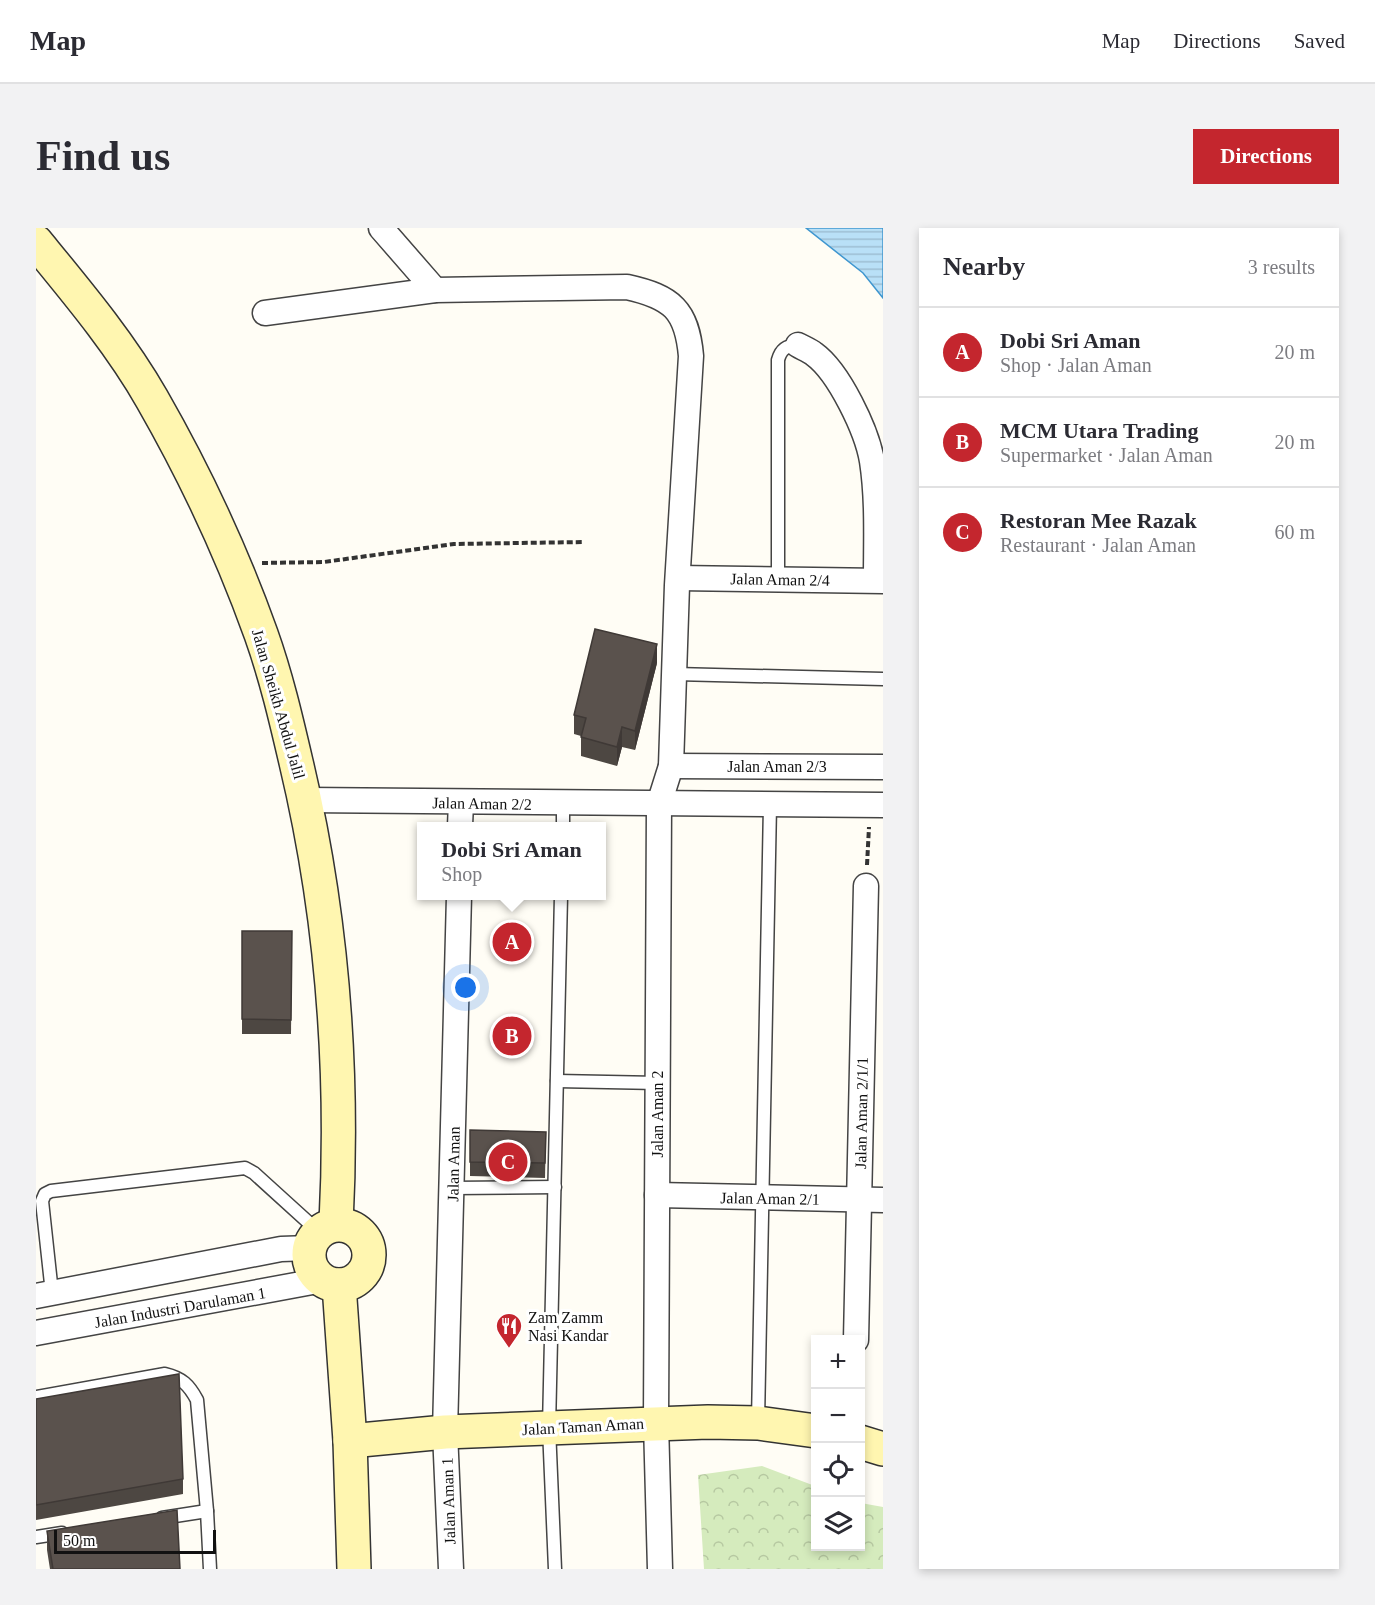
<!DOCTYPE html>
<meta charset="utf-8">
<style>
:root{--surface:#fff;--page:#f2f2f3;--text:#2b2b33;--muted:#7c7c81;--line:#e1e1e2;--accent:#c4262e}
body{margin:0;font-family:"Times New Roman",serif;background:var(--page);color:var(--text)}
.controls{position:absolute;right:18px;bottom:18px;display:grid;overflow:hidden;border-radius:0px;box-shadow:0 3px 9px #0003}
.controls button{width:54px;height:54px;display:grid;place-items:center;padding:0;border:0;border-bottom:2px solid var(--line);background:var(--surface);color:var(--text);font:30px sans-serif}
.scale{position:absolute;left:18px;bottom:15px;width:162px;box-sizing:border-box;padding-left:6px;border:3px solid #111;border-top:0;font-size:16px;line-height:21px;white-space:nowrap;color:#111;-webkit-text-stroke:4px #fff;paint-order:stroke}
.you{position:absolute;left:430px;top:760px;width:21px;height:21px;margin:-15px;border:4px solid #fff;border-radius:50%;background:#1a73e8;box-shadow:0 0 0 9px #1a73e833}
.badge{display:grid;place-items:center;width:39px;height:39px;border-radius:50%;background:var(--accent);color:#fff;font-size:20px;font-weight:700}
.pin{position:absolute;translate:-50% -50%;border:3px solid #fff;box-shadow:0 2px 6px #0006}
.popup{position:absolute;left:381px;top:594px;width:189px;height:78px;box-sizing:border-box;display:grid;place-content:center;border-radius:0px;background:var(--surface);filter:drop-shadow(0 2px 4px #0005);font-size:20px;white-space:nowrap;color:var(--muted)}
.popup b{font-size:22px;color:var(--text)}
.popup::after{content:'';position:absolute;left:50%;top:100%;margin-left:-12px;border:12px solid transparent;border-top-color:var(--surface)}
.list{margin:0;padding:0;list-style:none}
h2{display:flex;justify-content:space-between;align-items:center;height:78px;margin:0;padding:0 24px;font-size:26px}
h2 small{font-size:20px;font-weight:400;color:var(--muted)}
.list li{display:grid;grid-template-columns:39px 1fr auto;gap:18px;align-items:center;box-sizing:border-box;height:90px;padding:0 24px;border-top:2px solid var(--line)}
.list b{display:block;font-size:22px;white-space:nowrap}
.list p{margin:0;font-size:20px;white-space:nowrap;color:var(--muted)}
.list em{font-size:20px;font-style:normal;color:var(--muted)}
.icon{flex:none;width:33px;height:33px;fill:none;stroke:currentColor;stroke-width:2;stroke-linecap:round;stroke-linejoin:round}
.map{position:relative;flex:none;width:847px;height:1341px;overflow:hidden;border-radius:0px}
header{display:flex;align-items:center;gap:36px;box-sizing:border-box;height:84px;padding:0 30px;background:var(--surface);border-bottom:2px solid var(--line)}
header strong{font-size:28px}
nav{display:flex;gap:33px;margin-inline-start:auto;font-size:21px}
.intro{display:flex;align-items:center;justify-content:space-between;box-sizing:border-box;height:144px;padding:0 36px}
h1{margin:0;font-size:42px}
.button{padding:15px 27px;border-radius:0px;background:var(--accent);color:#fff;font-size:21px;font-weight:700}
main{display:flex;gap:36px;padding:0 36px}
aside{flex:1;background:var(--surface);border-radius:0px;box-shadow:0 3px 9px #0003}
.map>svg:first-child{display:block}
.park{fill:url(#park-crowns)}
.water{fill:url(#water-rules);stroke:#3f96cf;stroke-width:1.5}
.lines{fill:none;stroke-linecap:round;stroke-linejoin:round}
.lane-casing{stroke:#444;stroke-width:15}
.street-casing{stroke:#444;stroke-width:27}
.secondary-casing{stroke:#333;stroke-width:36}
.path{stroke:#333;stroke-width:4;stroke-dasharray:6 3;stroke-linecap:butt}
.lane{stroke:#fff;stroke-width:12}
.street{stroke:#fff;stroke-width:24}
.secondary{stroke:#fff6b0;stroke-width:33}
.wall{fill:#4d4742}
.shaded-wall{fill:#3f3936}
.building{fill:#5a524d;stroke:#3f3936;stroke-width:1.5}
.labels{text-anchor:middle;stroke-width:6;stroke-linejoin:round;paint-order:stroke}
.street-label{font-size:16px;fill:#111;stroke:#fff}
.poi-label{font-size:16px;fill:#111;stroke:#fff;text-anchor:start}
</style>
<header>
<strong>Map</strong>
<nav><a>Map</a><a>Directions</a><a>Saved</a></nav>
</header>
<div class="intro"><h1>Find us</h1><a class="button">Directions</a></div>
<main>
<div class="map">
<svg width="847" height="1341" viewBox="0 0 847 1341">
<defs>
<pattern id="park-crowns" width="20" height="18" patternUnits="userSpaceOnUse" patternTransform="scale(1.5)"><rect width="20" height="18" fill="#d5ebbd"/><path d="M2 6a3 3 0 1 1 6 0M12 15a3 3 0 1 1 6 0" fill="none" stroke="#b6c8a1"/></pattern>
<pattern id="water-rules" width="6" height="5" patternUnits="userSpaceOnUse" patternTransform="scale(1.5)"><rect width="6" height="5" fill="#b9e0f7"/><path d="M0 2.5h6" fill="none" stroke="#9ebfd3"/></pattern>
</defs>
<rect width="100%" height="100%" fill="#fffdf5"/>
<polygon class="park" points="726,1238 779,1258 780,1318 824,1318 825,1275 847,1279 847,1341 668,1341 662,1247"/>
<polygon class="water" points="770,0 847,0 847,70 827,45"/>
<g class="lines">
<g class="lane-casing">
<g id="lane">
<path d="M742 352V132C745 121 750 118 762 117"/>
<polyline points="639,446 847,451"/>
<polyline points="527,598 527,576"/>
<polyline points="521,853 622,855"/>
<polyline points="416,960 519,959"/>
<polyline points="16,1065 6,973 9,966 15,963 209,940 218,945 283,1004"/>
<path d="M0 1169 129 1146C146 1150 153 1157 161 1172L171 1283 174 1341"/>
<polyline points="722,1193 734,577"/>
<polyline points="126,1290 171,1283"/>
<polyline points="0,1309 26,1305"/>
<polyline points="519,1341 513,1200 525,668"/>
</g>
</g>
<g class="street-casing">
<g id="street">
<polyline points="345,0 399,62"/>
<path d="M229 85 399 62 591 59C636 69 651 82 655 128L641 357 635 538 623 576 620 1195 624 1341"/>
<path d="M762 117C767 120 773 122 778 126 803 144 831 203 836 233 842 272 840 313 840 352"/>
<polyline points="642,350 847,353"/>
<polyline points="635,538 847,539"/>
<polyline points="269,572 847,577"/>
<polyline points="424,598 425,574"/>
<polyline points="621,967 847,972"/>
<polyline points="0,1068 245,1021 274,1020"/>
<polyline points="0,1105 287,1052"/>
<polyline points="820,1112 830,658"/>
<polyline points="415,1341 409,1204 423,668"/>
</g>
</g>
<g class="secondary-casing">
<g id="secondary">
<path d="M0 14C41 64 84 115 116 171 159 246 196 325 225 406 240 448 250 491 260 534 296 685 308 841 300 996"/>
<circle cx="303" cy="1027" r="30"/>
<polyline points="303,1057 314,1213 318,1341"/>
<polyline points="314,1213 409,1204 672,1194 722,1195 780,1203"/>
<polyline points="824,1214 847,1221"/>
</g>
</g>
<g class="path">
<polyline points="226,335 288,334 418,316 548,314"/>
<polyline points="831,637 833,599"/>
</g>
<use href="#lane" class="lane"/>
<use href="#street" class="street"/>
<use href="#secondary" class="secondary"/>
</g>
<g class="wall">
<polygon points="621,435 599,522 586,519 581,538 545,528 545,508 538,506 538,487"/>
<polygon points="206,703 256,703 255,806 206,806"/>
<polygon points="510,904 509,950 434,948 434,934"/>
<polygon points="0,1171 147,1251 147,1266 0,1292"/>
<polygon points="11,1303 144,1341 14,1341 11,1322"/>
</g>
<g class="shaded-wall">
<polygon points="621,416 621,435 599,522 599,503"/>
<polygon points="586,499 586,519 581,538 581,519"/>
</g>
<g class="building">
<polygon points="559,401 621,416 599,503 586,499 581,519 545,509 550,490 538,487"/>
<polygon points="206,703 256,703 255,792 206,791"/>
<polygon points="434,902 510,904 509,935 434,934"/>
<polygon points="143,1146 147,1251 0,1277 0,1171"/>
<polygon points="141,1282 144,1341 17,1341 11,1303"/>
</g>
<defs>
<g id="restaurant-pin" transform="scale(1.35)"><path d="M0 17L-7.5 6A9.5 9.5 0 1 1 7.5 6Z" fill="#c4262e" stroke="#fff"/><path d="M-5-6h1v4h1v-4h1v4h1v-4h1v5L-1.5 .5V6h-2V.5L-5-1ZM5-6V6H3V1.5H1.5Q1.5-4 5-6Z" fill="#fff"/></g>
</defs>
<g fill-rule="evenodd">
<use href="#restaurant-pin" x="473" y="1098"/>
</g>
<g class="labels">
<g class="street-label">
<text transform="translate(744 351) rotate(1)" y="6">Jalan Aman 2/4</text>
<text transform="translate(243 476) rotate(74)" y="6">Jalan Sheikh Abdul Jalil</text>
<text x="741" y="544">Jalan Aman 2/3</text>
<text transform="translate(446 575) rotate(1)" y="6">Jalan Aman 2/2</text>
<text transform="translate(825 885) rotate(-89)" y="6">Jalan Aman 2/1/1</text>
<text transform="translate(621 886) rotate(-90)" y="6">Jalan Aman 2</text>
<text transform="translate(417 936) rotate(-89)" y="6">Jalan Aman</text>
<text transform="translate(734 970) rotate(1)" y="6">Jalan Aman 2/1</text>
<text transform="translate(144 1079) rotate(-10)" y="6">Jalan Industri Darulaman 1</text>
<text transform="translate(547 1198) rotate(-3)" y="6">Jalan Taman Aman</text>
<text transform="translate(412 1273) rotate(-92)" y="6">Jalan Aman 1</text>
</g>
<g class="poi-label">
<text x="492" y="1095">Zam Zamm<tspan x="492" dy="18">Nasi Kandar</tspan></text>
</g>
</g>
</svg>
<div class="controls">
<button>+</button>
<button>−</button>
<button><svg class="icon" aria-label="locate" viewBox="0 0 24 24"><circle cx="12" cy="12" r="6"/><path d="M12 2v4M12 18v4M2 12h4M18 12h4"/></svg></button>
<button><svg class="icon" aria-label="layers" viewBox="0 0 24 24"><path d="M12 4l9 5-9 5-9-5zM3 14l9 5 9-5"/></svg></button>
</div>
<div class="scale">50 m</div>
<div class="you"></div>
<div class="pin badge" style="left:476px;top:714px">A</div>
<div class="popup"><b>Dobi Sri Aman</b>Shop</div>
<div class="pin badge" style="left:476px;top:808px">B</div>
<div class="pin badge" style="left:472px;top:934px">C</div>
</div>
<aside>
<h2>Nearby<small>3 results</small></h2>
<ul class="list">
<li><span class="badge">A</span><div><b>Dobi Sri Aman</b><p>Shop · Jalan Aman</p></div><em>20 m</em></li>
<li><span class="badge">B</span><div><b>MCM Utara Trading</b><p>Supermarket · Jalan Aman</p></div><em>20 m</em></li>
<li><span class="badge">C</span><div><b>Restoran Mee Razak</b><p>Restaurant · Jalan Aman</p></div><em>60 m</em></li>
</ul>
</aside>
</main>
